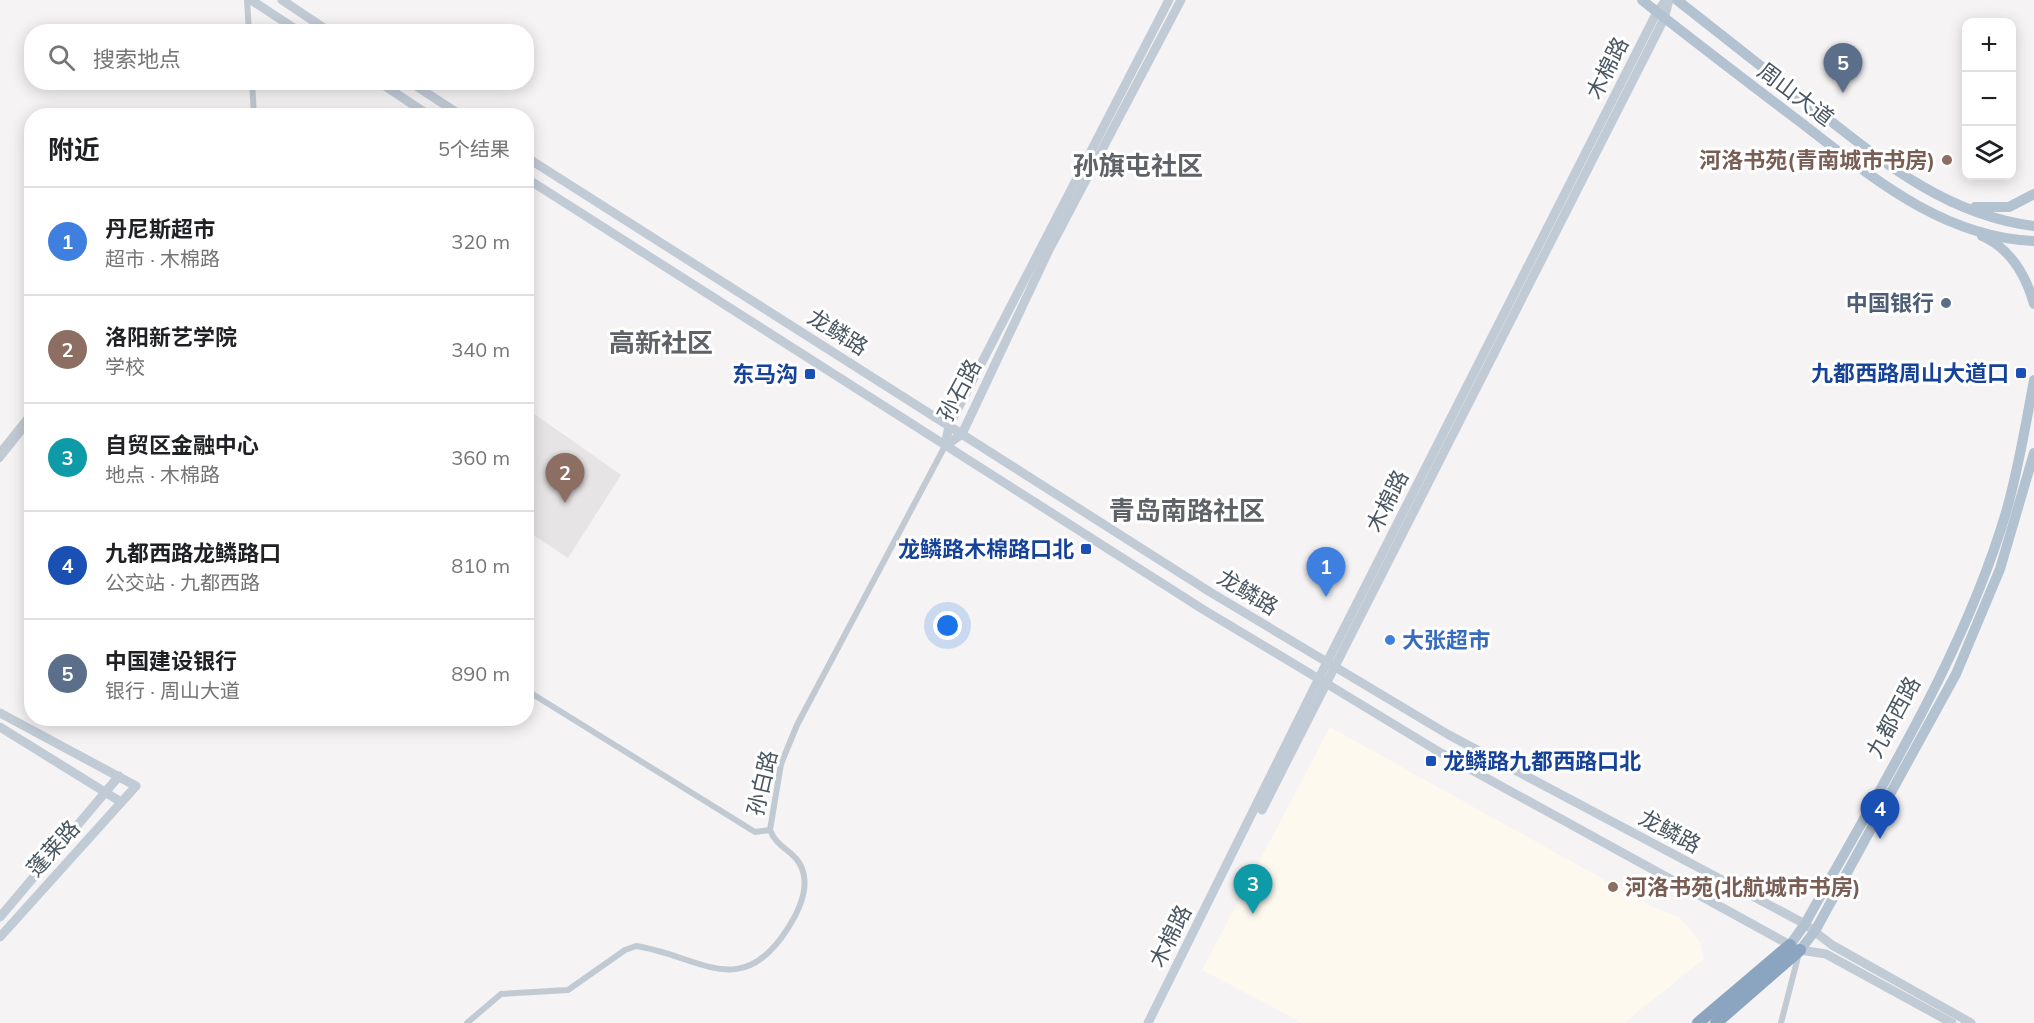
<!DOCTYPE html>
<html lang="zh">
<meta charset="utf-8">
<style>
:root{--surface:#fff;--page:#f6f6f6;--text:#202124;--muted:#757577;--line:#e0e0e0;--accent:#0f766e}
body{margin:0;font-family:Mulish,"Noto Sans SC",sans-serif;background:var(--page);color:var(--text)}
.controls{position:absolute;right:18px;top:18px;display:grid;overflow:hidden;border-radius:12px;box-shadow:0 3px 15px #0003}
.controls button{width:54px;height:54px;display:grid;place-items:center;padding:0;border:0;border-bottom:2px solid var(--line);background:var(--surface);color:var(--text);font:30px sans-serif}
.you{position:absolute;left:948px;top:626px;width:21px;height:21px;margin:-15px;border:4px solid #fff;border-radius:50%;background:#1a73e8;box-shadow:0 0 0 9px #1a73e833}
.badge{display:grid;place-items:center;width:39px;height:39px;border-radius:50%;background:var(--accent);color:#fff;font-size:20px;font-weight:700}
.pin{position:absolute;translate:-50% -50px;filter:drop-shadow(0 2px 3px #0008)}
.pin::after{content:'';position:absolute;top:32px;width:21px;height:18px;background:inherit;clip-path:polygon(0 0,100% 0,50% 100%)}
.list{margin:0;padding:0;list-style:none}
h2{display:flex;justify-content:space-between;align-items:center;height:78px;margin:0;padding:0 24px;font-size:26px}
h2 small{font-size:20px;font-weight:400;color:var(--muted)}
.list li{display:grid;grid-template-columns:39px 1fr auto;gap:18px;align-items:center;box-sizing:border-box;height:108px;padding:0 24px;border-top:2px solid var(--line)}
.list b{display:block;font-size:22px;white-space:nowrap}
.list p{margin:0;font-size:20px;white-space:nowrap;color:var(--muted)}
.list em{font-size:20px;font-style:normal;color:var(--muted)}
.icon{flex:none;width:33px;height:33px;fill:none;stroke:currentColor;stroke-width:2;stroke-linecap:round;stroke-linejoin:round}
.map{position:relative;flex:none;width:2034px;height:1023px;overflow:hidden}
.search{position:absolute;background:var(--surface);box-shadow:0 3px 15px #0003;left:24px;top:24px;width:510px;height:66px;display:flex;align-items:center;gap:15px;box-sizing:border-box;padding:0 21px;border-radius:24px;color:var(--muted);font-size:22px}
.panel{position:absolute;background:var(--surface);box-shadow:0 3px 15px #0003;left:24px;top:108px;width:510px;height:618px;border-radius:24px}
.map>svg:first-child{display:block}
.commercial{fill:#fdf9ef}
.education{fill:#e6e4e5}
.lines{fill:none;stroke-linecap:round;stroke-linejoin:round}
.street{stroke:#c1cad2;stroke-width:6}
.secondary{stroke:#c1cbd6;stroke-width:9}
.primary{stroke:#b3c2d1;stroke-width:10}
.highway{stroke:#8ba5c1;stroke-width:12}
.education-dot{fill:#8d6e63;stroke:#fff;stroke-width:2}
.service-dot{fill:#5c6f8a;stroke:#fff;stroke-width:2}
.transit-dot{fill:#1a4fb4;stroke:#fff;stroke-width:2}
.shop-dot{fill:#3f7fe0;stroke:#fff;stroke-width:2}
.labels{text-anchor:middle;stroke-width:6;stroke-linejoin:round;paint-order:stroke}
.street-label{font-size:22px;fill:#4a5661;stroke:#fff}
.education-label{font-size:22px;font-weight:bold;fill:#785e54;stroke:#fff;text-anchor:end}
.service-label{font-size:22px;font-weight:bold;fill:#4e5e75;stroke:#fff;text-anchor:end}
.transit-label{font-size:22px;font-weight:bold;fill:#164399;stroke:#fff;text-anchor:end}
.shop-label{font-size:22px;font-weight:bold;fill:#366cbe;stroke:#fff;text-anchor:start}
.quarter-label{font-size:26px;font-weight:bold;fill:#5f6368;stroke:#fff}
</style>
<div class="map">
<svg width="2034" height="1023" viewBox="0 0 2034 1023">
<rect width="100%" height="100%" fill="#f5f3f3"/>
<polygon class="commercial" points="1330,727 1653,907 1679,917 1700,942 1704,959 1624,1023 1303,1023 1202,970"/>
<polygon class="education" points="526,408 621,475 568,558 527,531"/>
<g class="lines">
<g class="street">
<polyline points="247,0 249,32"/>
<polyline points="252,82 254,116"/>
<polyline points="0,451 32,411"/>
<polyline points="0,459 32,419"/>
<polyline points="526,690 755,832 770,830"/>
<path d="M467 1023 501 994 568 990 625 950 636 946C698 955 741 1003 788 928 797 914 807 894 804 876 800 851 778 851 770 830L781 764 797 725 945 446"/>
<polyline points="1781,1023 1799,953"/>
</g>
<g class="secondary">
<polyline points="251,0 300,32"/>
<polyline points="282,0 330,32"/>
<polyline points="379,82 430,116"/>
<polyline points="410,82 462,116"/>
<polyline points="526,157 1210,592 1449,735 1805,924 1832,945 1971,1023"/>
<polyline points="526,178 1204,610 1319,679 1441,753 1790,945 1800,950 1826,954 1952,1023"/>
<polyline points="945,446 962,434 1048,252 1181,0"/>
<polyline points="945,446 949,426 1169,0"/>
<polyline points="0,713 136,786 0,937"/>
<polyline points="0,727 121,802"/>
<polyline points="1262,810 1664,19 1669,0"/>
<polyline points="0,917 119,776"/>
<polyline points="1148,1023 1327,662 1657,12 1666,0"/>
</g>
<g class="primary">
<path d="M1642 0C1691 39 1741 77 1791 115 1864 170 1937 237 2034 241"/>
<path d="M1677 0C1721 35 1765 69 1809 104 1878 158 1944 215 2034 226"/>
<polyline points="1975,207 2009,207 2034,194"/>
<path d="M1982 236C2010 248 2026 276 2034 304"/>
<path d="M1790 945 1805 924C1878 791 1964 656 2007 509 2019 466 2026 423 2034 380"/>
<polyline points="1800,950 1815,931 1956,674 2000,569 2034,453"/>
</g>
<g class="highway">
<polyline points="1698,1023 1790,945"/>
<polyline points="1716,1023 1800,950"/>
</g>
</g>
<g class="education-dot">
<circle cx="1947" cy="160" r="6"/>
<circle cx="1613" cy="887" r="6"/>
</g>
<circle class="service-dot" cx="1946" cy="303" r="6"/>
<g class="transit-dot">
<rect x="2015" y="367" width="12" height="12" rx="3"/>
<rect x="804" y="368" width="12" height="12" rx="3"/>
<rect x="1080" y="543" width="12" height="12" rx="3"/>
<rect x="1425" y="755" width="12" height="12" rx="3"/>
</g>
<circle class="shop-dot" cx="1390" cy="640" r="6"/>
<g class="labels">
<g class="street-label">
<text transform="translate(1607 68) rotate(-63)" y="8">木棉路</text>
<text transform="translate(1796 94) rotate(37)" y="8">周山大道</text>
<text transform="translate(838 332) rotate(32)" y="8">龙鳞路</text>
<text transform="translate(959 390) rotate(-62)" y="8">孙石路</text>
<text transform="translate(1387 501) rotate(-63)" y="8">木棉路</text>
<text transform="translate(1248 592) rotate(31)" y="8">龙鳞路</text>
<text transform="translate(1893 717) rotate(-62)" y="8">九都西路</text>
<text transform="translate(762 783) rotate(-77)" y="8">孙白路</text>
<text transform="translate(1670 831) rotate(28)" y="8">龙鳞路</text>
<text transform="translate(53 848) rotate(-48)" y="8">蓬莱路</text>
<text transform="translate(1170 936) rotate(-63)" y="8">木棉路</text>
</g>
<g class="education-label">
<text x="1935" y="168">河洛书苑(青南城市书房)</text>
<text x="1625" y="895" text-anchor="start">河洛书苑(北航城市书房)</text>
</g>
<g class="service-label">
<text x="1934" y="311">中国银行</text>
</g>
<g class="transit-label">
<text x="2009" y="381">九都西路周山大道口</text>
<text x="798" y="382">东马沟</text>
<text x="1074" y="557">龙鳞路木棉路口北</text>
<text x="1443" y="769" text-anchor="start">龙鳞路九都西路口北</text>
</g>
<g class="shop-label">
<text x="1402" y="648">大张超市</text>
</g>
<g class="quarter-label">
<text x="1138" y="175">孙旗屯社区</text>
<text x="661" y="352">高新社区</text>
<text x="1187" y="520">青岛南路社区</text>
</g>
</g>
</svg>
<div class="controls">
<button>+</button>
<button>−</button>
<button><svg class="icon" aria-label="layers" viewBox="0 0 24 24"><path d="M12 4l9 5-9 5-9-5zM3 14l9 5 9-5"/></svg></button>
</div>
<div class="you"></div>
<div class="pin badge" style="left:1326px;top:597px;background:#3f7fe0">1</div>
<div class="pin badge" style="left:565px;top:503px;background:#8d6e63">2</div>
<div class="pin badge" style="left:1253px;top:914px;background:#0f9aa8">3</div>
<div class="pin badge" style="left:1880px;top:839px;background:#1a4fb4">4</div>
<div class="pin badge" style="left:1843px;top:93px;background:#5c6f8a">5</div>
<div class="search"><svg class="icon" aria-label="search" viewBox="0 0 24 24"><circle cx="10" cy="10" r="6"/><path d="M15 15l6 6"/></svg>搜索地点</div>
<section class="panel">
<h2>附近<small>5个结果</small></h2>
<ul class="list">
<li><span class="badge" style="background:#3f7fe0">1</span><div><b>丹尼斯超市</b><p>超市 · 木棉路</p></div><em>320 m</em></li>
<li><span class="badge" style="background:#8d6e63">2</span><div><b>洛阳新艺学院</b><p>学校</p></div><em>340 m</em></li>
<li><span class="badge" style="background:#0f9aa8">3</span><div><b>自贸区金融中心</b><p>地点 · 木棉路</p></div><em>360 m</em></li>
<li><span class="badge" style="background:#1a4fb4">4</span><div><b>九都西路龙鳞路口</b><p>公交站 · 九都西路</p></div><em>810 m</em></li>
<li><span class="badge" style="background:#5c6f8a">5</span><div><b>中国建设银行</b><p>银行 · 周山大道</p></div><em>890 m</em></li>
</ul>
</section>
</div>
